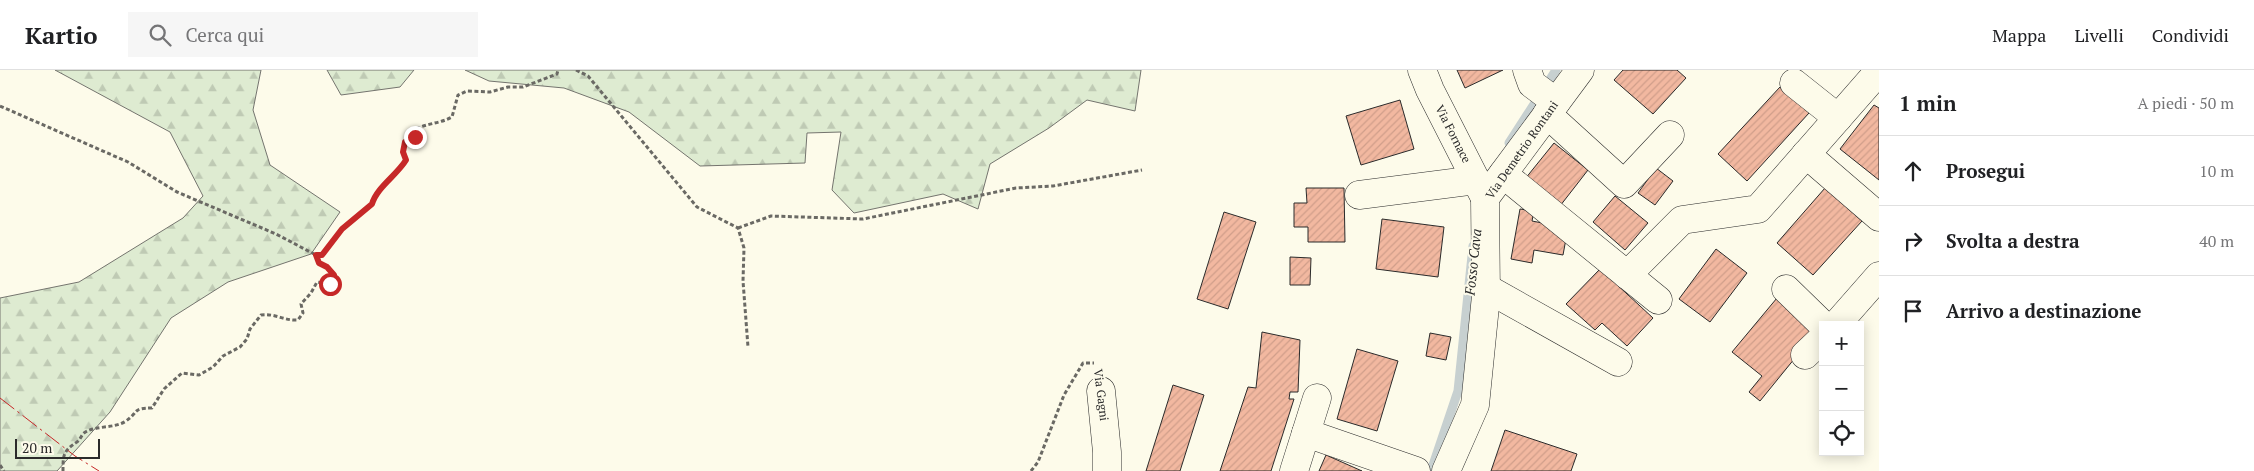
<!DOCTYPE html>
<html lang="it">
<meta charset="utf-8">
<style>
:root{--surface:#fff;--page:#f6f6f6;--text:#202124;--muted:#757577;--line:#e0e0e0}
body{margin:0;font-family:"PT Serif",serif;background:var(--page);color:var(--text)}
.controls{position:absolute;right:15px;bottom:15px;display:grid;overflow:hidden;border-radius:0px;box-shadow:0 2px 12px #0003}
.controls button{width:45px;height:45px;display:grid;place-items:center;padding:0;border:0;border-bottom:1px solid var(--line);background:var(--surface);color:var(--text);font:25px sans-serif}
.scale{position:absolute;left:15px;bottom:12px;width:85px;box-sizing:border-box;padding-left:5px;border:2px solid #2b2b2b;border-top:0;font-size:14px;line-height:18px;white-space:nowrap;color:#2b2b2b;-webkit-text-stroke:4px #fdfbea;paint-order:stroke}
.stop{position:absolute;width:15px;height:15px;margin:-11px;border:4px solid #c62828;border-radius:50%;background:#fff}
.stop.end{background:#c62828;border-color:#fff;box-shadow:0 1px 5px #0008}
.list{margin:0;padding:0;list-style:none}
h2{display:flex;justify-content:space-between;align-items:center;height:65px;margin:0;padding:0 20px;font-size:21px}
h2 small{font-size:16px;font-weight:400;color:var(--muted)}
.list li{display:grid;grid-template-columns:32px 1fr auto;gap:15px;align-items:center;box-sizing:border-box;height:70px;padding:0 20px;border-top:1px solid var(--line)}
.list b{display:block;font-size:19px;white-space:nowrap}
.list em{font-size:16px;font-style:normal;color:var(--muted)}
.icon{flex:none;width:28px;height:28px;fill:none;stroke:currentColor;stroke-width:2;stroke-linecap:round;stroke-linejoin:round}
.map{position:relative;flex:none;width:1879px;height:401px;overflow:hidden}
header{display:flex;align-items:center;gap:30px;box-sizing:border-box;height:70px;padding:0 25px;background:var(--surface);border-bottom:1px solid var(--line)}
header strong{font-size:24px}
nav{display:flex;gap:28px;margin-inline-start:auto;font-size:18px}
.search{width:350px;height:45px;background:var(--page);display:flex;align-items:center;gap:12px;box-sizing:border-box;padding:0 18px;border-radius:0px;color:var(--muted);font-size:19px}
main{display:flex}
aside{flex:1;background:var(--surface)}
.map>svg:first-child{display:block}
.forest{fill:url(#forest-firs);stroke:#74746e}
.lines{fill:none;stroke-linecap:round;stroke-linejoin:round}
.stream{stroke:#c7d0d0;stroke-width:9}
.building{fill:url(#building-hatch);stroke:#2b2b2b}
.minor-casing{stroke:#2b2b2b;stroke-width:29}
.path{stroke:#6a6964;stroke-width:3;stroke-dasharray:4 2.5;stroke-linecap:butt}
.minor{stroke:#fdfbea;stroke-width:28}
.power{stroke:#c62828;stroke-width:1;stroke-dasharray:18 4 2.5 4;stroke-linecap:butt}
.route{stroke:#c62828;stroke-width:6}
.labels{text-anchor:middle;stroke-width:4;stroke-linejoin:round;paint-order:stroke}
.street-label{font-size:12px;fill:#2b2b2b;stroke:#fdfbea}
.water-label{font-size:14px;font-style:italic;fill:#2b2b2b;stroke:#fdfbea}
</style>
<header>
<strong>Kartio</strong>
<div class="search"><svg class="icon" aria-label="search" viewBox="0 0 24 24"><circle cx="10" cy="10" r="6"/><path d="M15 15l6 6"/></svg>Cerca qui</div>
<nav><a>Mappa</a><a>Livelli</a><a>Condividi</a></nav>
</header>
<main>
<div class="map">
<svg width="1879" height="401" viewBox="0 0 1879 401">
<defs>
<pattern id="forest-firs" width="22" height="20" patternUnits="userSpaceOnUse" patternTransform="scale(1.25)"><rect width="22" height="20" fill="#deebd1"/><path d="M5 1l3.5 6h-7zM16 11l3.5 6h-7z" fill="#bfcab4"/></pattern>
<pattern id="building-hatch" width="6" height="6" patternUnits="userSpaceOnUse" patternTransform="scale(1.25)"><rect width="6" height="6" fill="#f2b8a0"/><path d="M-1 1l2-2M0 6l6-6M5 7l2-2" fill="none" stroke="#d09e8a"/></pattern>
</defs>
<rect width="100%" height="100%" fill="#fdfbea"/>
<g class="forest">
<polygon points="55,0 261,0 253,40 270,95 340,142 311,184 228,212 171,248 110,342 57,401 0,401 0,228 79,212 183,148 203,126 170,62"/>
<polygon points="327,0 414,0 400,17 341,25"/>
<polygon points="465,0 1141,0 1135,41 1087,30 1049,58 990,94 978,139 943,124 854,143 832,120 841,62 807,63 805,93 700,96 629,42 564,18 489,11"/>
</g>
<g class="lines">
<g class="stream">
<polyline points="1509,73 1556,0"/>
<polyline points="1431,401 1458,321 1473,176"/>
</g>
</g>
<g class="building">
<polygon points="1457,0 1503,0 1465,18"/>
<polygon points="1623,0 1677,0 1686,8 1653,44 1614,10"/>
<polygon points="1780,17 1809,43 1747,111 1718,84"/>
<polygon points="1400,30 1414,79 1361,95 1346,46"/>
<polygon points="1874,35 1879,38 1879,110 1840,79"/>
<polygon points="1554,73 1588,100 1560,136 1525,109"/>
<polygon points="1656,98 1673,111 1655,135 1638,123"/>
<polygon points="1306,118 1344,118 1345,172 1308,172 1308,157 1294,157 1294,133 1307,133"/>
<polygon points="1825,118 1862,151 1813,205 1777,173"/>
<polygon points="1615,126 1648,153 1625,180 1593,152"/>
<polygon points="1520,139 1534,141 1532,151 1568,158 1563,185 1534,180 1532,193 1511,189"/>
<polygon points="1224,142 1256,152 1228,239 1197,229"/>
<polygon points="1382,149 1444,157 1438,207 1376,199"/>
<polygon points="1716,179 1747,203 1710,252 1679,229"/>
<polygon points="1290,187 1311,188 1310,215 1290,215"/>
<polygon points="1600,199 1653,248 1627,276 1602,253 1595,260 1566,234"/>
<polygon points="1777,228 1817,261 1760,331 1749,322 1762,306 1732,282"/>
<polygon points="1262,262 1300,270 1298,322 1290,322 1289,329 1294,329 1271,401 1220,401 1248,317 1256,318"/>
<polygon points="1430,263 1451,267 1446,290 1426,286"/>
<polygon points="1357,279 1398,291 1377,361 1337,349"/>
<polygon points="1173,315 1204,325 1180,401 1146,401"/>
<polygon points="1505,360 1577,384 1571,401 1491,401"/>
<polygon points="1326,385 1362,401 1319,401"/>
</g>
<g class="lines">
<g class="minor-casing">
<g id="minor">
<polyline points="1422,0 1430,20 1485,128"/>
<polyline points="1527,0 1532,14 1556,32"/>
<polyline points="1794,13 1838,48"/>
<polyline points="1547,44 1624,114 1670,65"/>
<polyline points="1806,84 1879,147"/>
<polyline points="1503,104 1658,230"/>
<polyline points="1359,125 1476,110"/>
<polyline points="1627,205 1682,150 1758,139 1879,1"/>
<polyline points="1486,218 1618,292"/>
<polyline points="1786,219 1823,255"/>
<polyline points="1836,255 1879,206"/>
<polyline points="1805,285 1823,268"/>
<polyline points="1101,321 1107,382 1107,401"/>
<polyline points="1306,363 1416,401"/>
<polyline points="1294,401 1317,328"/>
<polyline points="1446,401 1475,335 1486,226 1485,128 1580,0"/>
</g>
</g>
<g class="path">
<polyline points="576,0 588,6 697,137 738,158 744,178 743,211 748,277"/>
<polyline points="0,36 128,92 177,122 276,164 316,185"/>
<polyline points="738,158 771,146 863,149 1016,118 1053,116 1142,100"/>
<polyline points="0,395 4,401"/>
<path d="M63 401C63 385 63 381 77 372 80 370 81 366 84 363 95 355 114 359 126 351 139 342 132 338 152 338L164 319 182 303 199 305 213 297 223 286 240 277 247 269 250 259 261 245C275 243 284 251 298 250L303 243 301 234 311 223 317 212 330 214 334 205 327 197 319 193 316 185H322L342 159 372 134C377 117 397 105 406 90L403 82 405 72 415 67 418 58C430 53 441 53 452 47L458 25 467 21 490 22 508 17H523L557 4 558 0"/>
<polyline points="1031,401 1038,392 1064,325 1083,293 1094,293"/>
</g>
<use href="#minor" class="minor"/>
<polyline class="power" points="0,328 75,386 99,401"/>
</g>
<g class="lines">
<path class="route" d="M330 214 334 205 327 197 319 193 316 185H322L342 159 372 134C377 117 397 105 406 90L403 82 405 72 415 67"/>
</g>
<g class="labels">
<g class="street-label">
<text transform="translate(1453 64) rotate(63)" y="4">Via Fornace</text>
<text transform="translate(1522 80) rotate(-55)" y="4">Via Demetrio Rontani</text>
<text transform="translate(1101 325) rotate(83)" y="4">Via Gagni</text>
</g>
<g class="water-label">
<text transform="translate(1473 192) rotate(-84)" y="5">Fosso Cava</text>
</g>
</g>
</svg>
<div class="controls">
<button>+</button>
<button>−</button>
<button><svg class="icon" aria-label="locate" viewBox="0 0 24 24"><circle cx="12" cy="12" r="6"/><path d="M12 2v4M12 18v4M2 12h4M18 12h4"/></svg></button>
</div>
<div class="scale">20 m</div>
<div class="stop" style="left:330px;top:214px"></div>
<div class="stop end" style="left:415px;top:67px"></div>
</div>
<aside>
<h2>1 min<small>A piedi · 50 m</small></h2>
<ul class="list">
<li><svg class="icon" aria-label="ahead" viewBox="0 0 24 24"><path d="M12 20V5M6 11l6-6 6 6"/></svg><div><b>Prosegui</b></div><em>10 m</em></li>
<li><svg class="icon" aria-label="right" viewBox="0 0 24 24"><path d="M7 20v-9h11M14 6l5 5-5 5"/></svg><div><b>Svolta a destra</b></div><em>40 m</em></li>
<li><svg class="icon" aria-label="arrive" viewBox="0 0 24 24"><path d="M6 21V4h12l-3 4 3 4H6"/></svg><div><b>Arrivo a destinazione</b></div></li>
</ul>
</aside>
</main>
